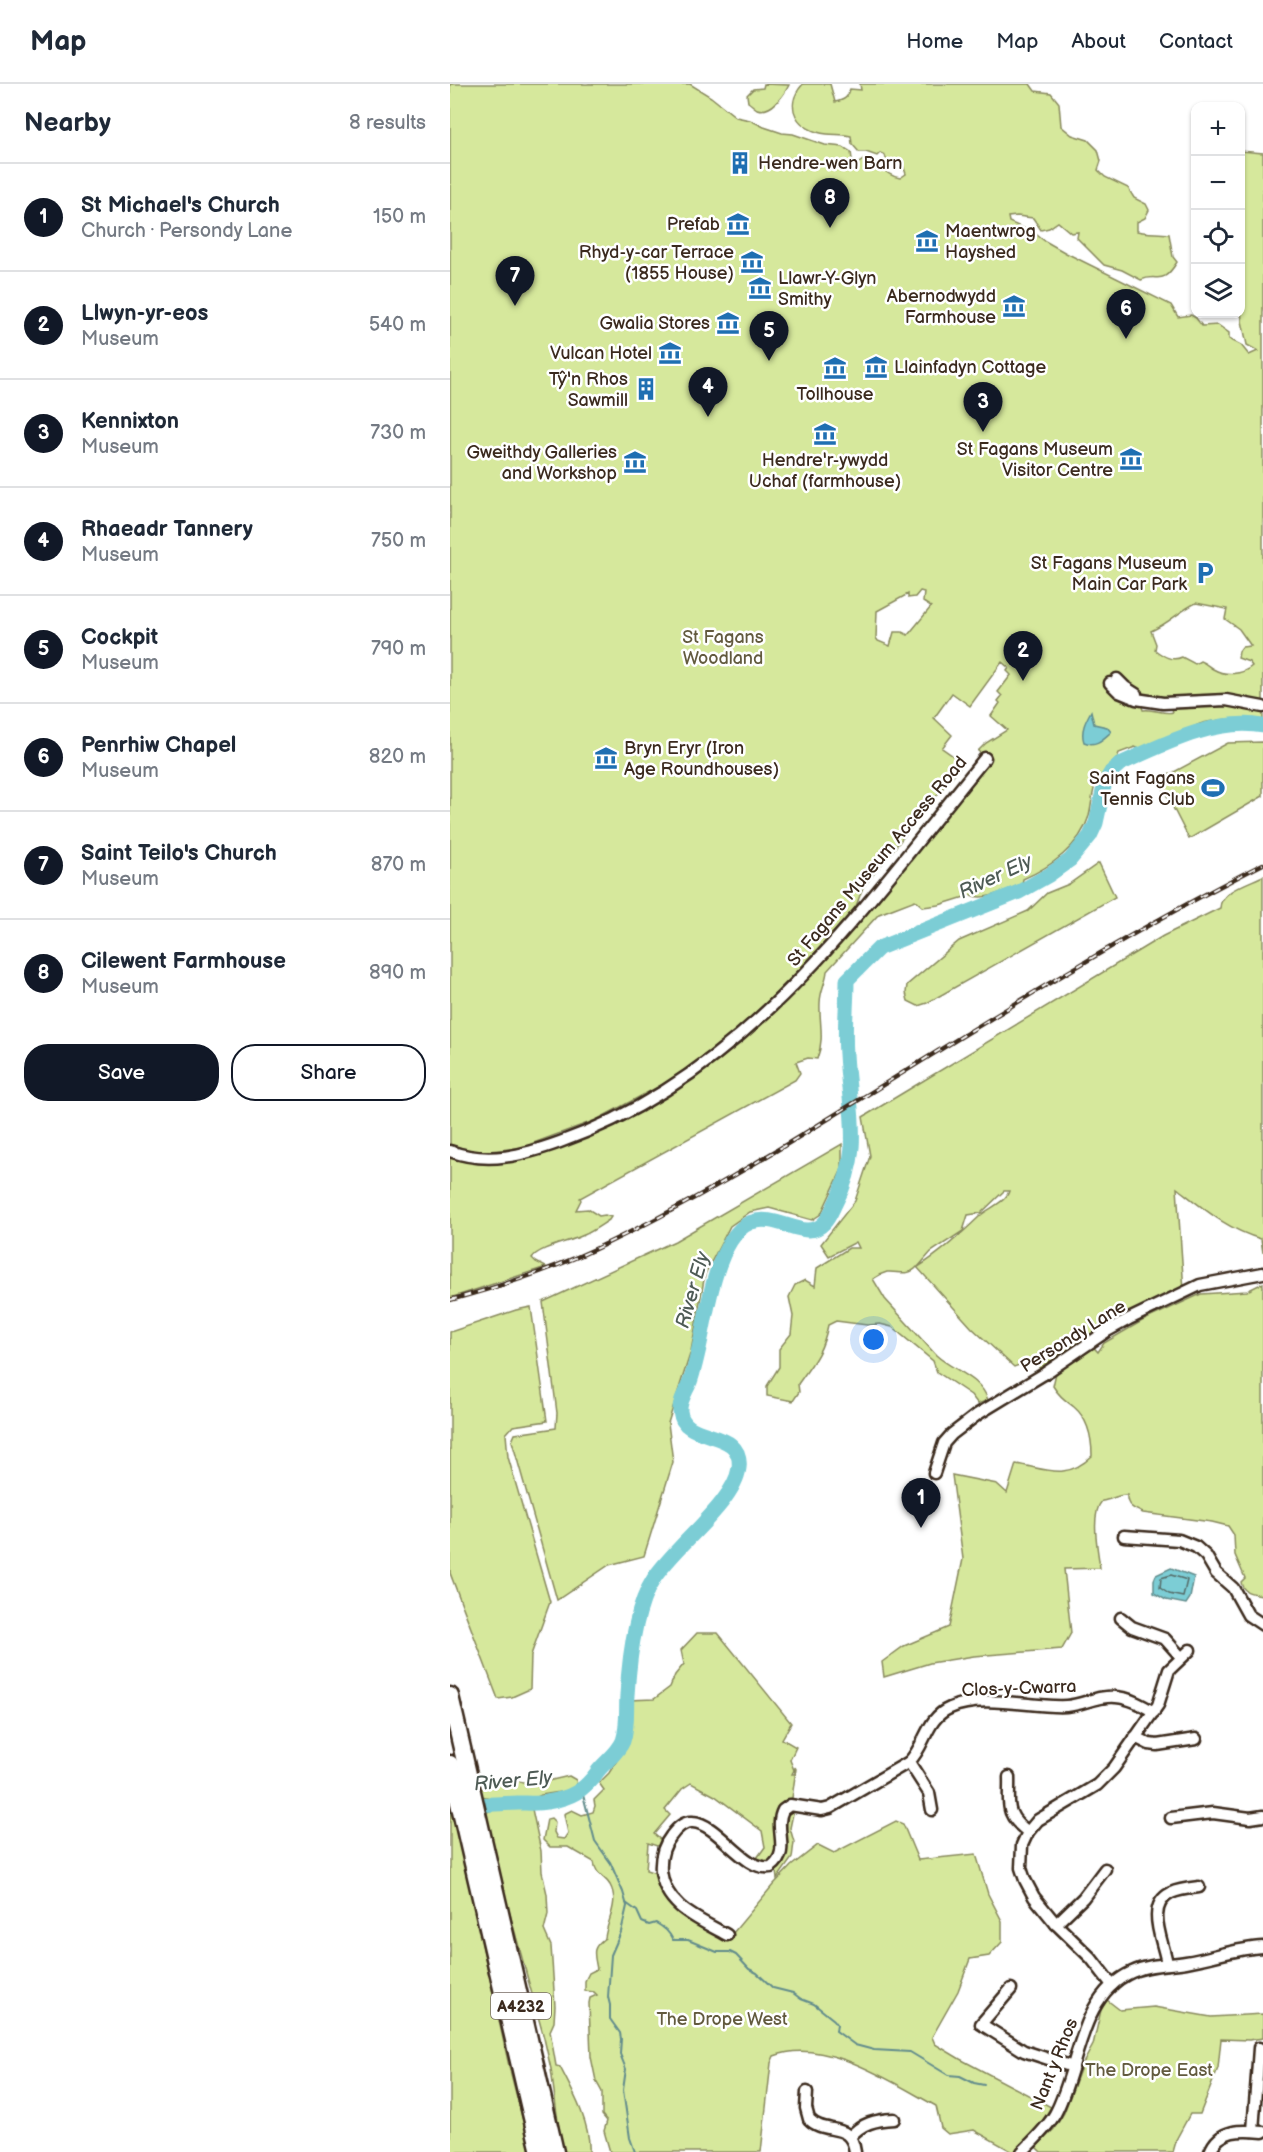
<!DOCTYPE html>
<meta charset="utf-8">
<style>
:root{--surface:#fff;--page:#f6f6f7;--text:#1f2937;--muted:#747a83;--line:#e0e1e3;--accent:#111827}
body{margin:0;font-family:"Balsamiq Sans",sans-serif;background:var(--page);color:var(--text)}
.controls{position:absolute;right:18px;top:18px;display:grid;overflow:hidden;border-radius:12px;box-shadow:0 2px 4px #0004}
.controls button{width:54px;height:54px;display:grid;place-items:center;padding:0;border:0;border-bottom:2px solid var(--line);background:var(--surface);color:var(--text);font:30px sans-serif}
.you{position:absolute;left:424px;top:1256px;width:21px;height:21px;margin:-15px;border:4px solid #fff;border-radius:50%;background:#1a73e8;box-shadow:0 0 0 9px #1a73e833}
.badge{display:grid;place-items:center;width:39px;height:39px;border-radius:50%;background:var(--accent);color:#fff;font-size:20px;font-weight:700}
.pin{position:absolute;translate:-50% -50px;filter:drop-shadow(0 2px 3px #0008)}
.pin::after{content:'';position:absolute;top:32px;width:21px;height:18px;background:inherit;clip-path:polygon(0 0,100% 0,50% 100%)}
.list{margin:0;padding:0;list-style:none}
h2{display:flex;justify-content:space-between;align-items:center;height:78px;margin:0;padding:0 24px;font-size:26px}
h2 small{font-size:20px;font-weight:400;color:var(--muted)}
.list li{display:grid;grid-template-columns:39px 1fr auto;gap:18px;align-items:center;box-sizing:border-box;height:108px;padding:0 24px;border-top:2px solid var(--line)}
.list b{display:block;font-size:22px;white-space:nowrap}
.list p{margin:0;font-size:20px;white-space:nowrap;color:var(--muted)}
.list em{font-size:20px;font-style:normal;color:var(--muted)}
.actions{display:flex;gap:12px;padding:18px 24px}
.actions a{flex:1;padding:14px 0;border:2px solid var(--accent);border-radius:24px;text-align:center;font-size:21px;color:var(--accent)}
.actions .main{background:var(--accent);color:#fff}
.icon{flex:none;width:33px;height:33px;fill:none;stroke:currentColor;stroke-width:2;stroke-linecap:round;stroke-linejoin:round}
.map{position:relative;flex:none;width:813px;height:2068px;overflow:hidden}
header{display:flex;align-items:center;gap:36px;box-sizing:border-box;height:84px;padding:0 30px;background:var(--surface);border-bottom:2px solid var(--line)}
header strong{font-size:28px}
nav{display:flex;gap:33px;margin-inline-start:auto;font-size:21px}
main{display:flex}
aside{flex:1;background:var(--surface)}
.map>svg:first-child{display:block}
.green{fill:#d6e89c;stroke:#88895d;stroke-width:1.5;fill-rule:evenodd}
.water{fill:#7ccdd5;stroke:#628c8c;stroke-width:1.5}
.lines{fill:none;stroke-linecap:round;stroke-linejoin:round}
.shore{stroke:#556b67;stroke-width:1.5}
.stream{stroke:#628c8c;stroke-width:2}
.river{stroke:#7ccdd5;stroke-width:15}
.minor-casing{stroke:#3b2a1e;stroke-width:15}
.trunk-casing{stroke:#3b2a1e;stroke-width:21}
.minor{stroke:#fff;stroke-width:10}
.trunk{stroke:#fff;stroke-width:16}
.rail-casing{stroke:#3b2a1e;stroke-width:4.5}
.rail{stroke:#fff;stroke-width:2;stroke-dasharray:7;stroke-linecap:butt}
.labels{text-anchor:middle;stroke-width:5;stroke-linejoin:round;paint-order:stroke}
.shield{fill:#fff;stroke:#766a62;stroke-width:1.5}
.shield-label{font-size:16px;font-weight:bold;fill:#3b2a1e}
.poi-label{font-size:18px;fill:#3b2a1e;stroke:#fff;text-anchor:end}
.park-label{font-size:18px;fill:#625a3e;stroke:#fff}
.street-label{font-size:18px;fill:#3b2a1e;stroke:#fff}
.water-label{font-size:20px;font-style:italic;fill:#4e5b55;stroke:#fff}
</style>
<header>
<strong>Map</strong>
<nav><a>Home</a><a>Map</a><a>About</a><a>Contact</a></nav>
</header>
<main>
<aside>
<h2>Nearby<small>8 results</small></h2>
<ul class="list">
<li><span class="badge">1</span><div><b>St Michael's Church</b><p>Church · Persondy Lane</p></div><em>150 m</em></li>
<li><span class="badge">2</span><div><b>Llwyn-yr-eos</b><p>Museum</p></div><em>540 m</em></li>
<li><span class="badge">3</span><div><b>Kennixton</b><p>Museum</p></div><em>730 m</em></li>
<li><span class="badge">4</span><div><b>Rhaeadr Tannery</b><p>Museum</p></div><em>750 m</em></li>
<li><span class="badge">5</span><div><b>Cockpit</b><p>Museum</p></div><em>790 m</em></li>
<li><span class="badge">6</span><div><b>Penrhiw Chapel</b><p>Museum</p></div><em>820 m</em></li>
<li><span class="badge">7</span><div><b>Saint Teilo's Church</b><p>Museum</p></div><em>870 m</em></li>
<li><span class="badge">8</span><div><b>Cilewent Farmhouse</b><p>Museum</p></div><em>890 m</em></li>
</ul>
<div class="actions"><a class="main">Save</a><a>Share</a></div>
</aside>
<div class="map">
<svg width="813" height="2068" viewBox="0 0 813 2068">
<rect width="100%" height="100%" fill="#fff"/>
<filter id="ink" filterUnits="userSpaceOnUse"><feTurbulence type="fractalNoise" baseFrequency=".0167" numOctaves="2"/><feDisplacementMap in="SourceGraphic" scale="12" xChannelSelector="R" yChannelSelector="G"/><feConvolveMatrix kernelMatrix="1 2 1 2 8 2 1 2 1" color-interpolation-filters="sRGB"/></filter>
<g filter="url(#ink)">
<g class="green">
<path d="M0 0H240L261 13 286 33 300 36 314 43 332 49 343 50 375 61 393 63 401 68 403 83 416 74C429 79 436 92 450 94L456 90 453 81 449 78 442 80 437 78 435 71 430 69 427 72 416 68H409L402 60 401 52C393 50 385 51 377 50 348 47 332 23 353 0H380L385 18C394 16 398 14 400 5L411 6 410 0H580L585 7 601 9 609 19 611 42 622 51 638 56 648 66 651 77 648 86 655 93 678 104 684 114 696 120 699 126 695 134 687 138V147C699 150 708 148 719 150L723 173 727 178C711 204 708 188 691 196L672 186 654 181 627 154 628 148 621 149 608 138 599 144 591 146 583 134 567 132 558 133 559 138 584 149 595 157 616 169 721 221 728 233 741 231 746 234 752 242 768 241 779 249V255L791 261 799 271 808 267 797 261 792 237 791 226 793 215 790 210 791 67 813 69V641L808 643 804 635 794 643H788L777 635C766 637 750 637 741 645L743 648 739 656 730 654 728 650 709 663 705 661 695 667 685 663 669 669C667 676 662 682 656 684L658 689 653 694 647 695C642 707 642 720 639 732 630 762 601 783 573 795L572 800C558 805 535 818 521 811L489 821 473 823 465 816 429 830 377 887C376 898 370 907 370 919 369 940 375 953 367 975L358 974 346 978 350 989 345 996 130 1114 131 1116 126 1126 138 1125 149 1132 155 1131 161 1133 159 1136C151 1141 143 1147 134 1151 120 1158 89 1163 82 1174L86 1178 96 1183 0 1214V1074C46 1088 89 1073 132 1055 256 1003 351 910 435 808 469 766 501 720 538 680V676L528 667 536 659 557 646 541 632 550 619 548 617 552 612 548 608 561 591 557 587 559 584 552 578 520 622 502 609 484 634 502 651 492 664 513 679 413 803 405 825 345 891 285 948 219 997 146 1036 70 1064 28 1068 0 1061ZM470 507 474 508 473 518 481 523 458 551 452 548H444L440 562 428 557 426 554 427 527 458 510V514L465 513ZM746 519 777 525 775 535 789 545 801 562 792 563 789 567 788 574 799 578 802 582C792 591 775 592 763 585 758 582 756 579 750 577L745 580 732 573C722 578 713 572 705 566L706 560 701 547C720 539 729 527 746 519ZM720 618 723 628C714 631 703 624 693 626L691 620Z"/>
<path d="M314 0 339 1C334 11 321 30 307 25 304 23 301 20 298 18L297 11 303 5 313 4Z"/>
<polygon points="813,658 813,712 739,755 709,696 778,659"/>
<polygon points="649,779 665,813 477,919 468,922 458,917 456,909 457,901 509,857 578,827 597,809 619,800"/>
<path d="M813 792V1169L811 1155C778 1146 754 1125 727 1104L734 1207 667 1234 637 1256 648 1268 654 1259 692 1237 751 1210 797 1207 813 1199V1511C803 1509 793 1510 791 1498L795 1494 785 1471 784 1451 778 1442 762 1438 693 1429C684 1425 676 1422 677 1411 668 1410 661 1416 652 1417 640 1430 648 1467 650 1484L614 1485 621 1549 612 1565 524 1572 480 1579 434 1593 432 1578 454 1562 499 1543 513 1475 502 1391 547 1400 557 1409 566 1380C597 1385 616 1397 642 1372 642 1355 638 1335 624 1323 615 1316 609 1312 603 1302L610 1271 590 1284 582 1276 564 1283 522 1244 467 1183C458 1193 449 1187 437 1188 433 1189 427 1192 423 1195L435 1215 486 1271C503 1287 530 1292 538 1316L528 1320 521 1311 487 1288 483 1277 442 1243 430 1240 417 1241 386 1237 378 1241C373 1267 363 1279 348 1300L349 1308 343 1317 317 1312V1302L329 1283V1265L341 1250 343 1232 339 1213 345 1201 355 1196 365 1202 367 1184 399 1164H409L406 1158 379 1172 371 1160 405 1117 420 1072 413 1033 713 852 770 824C770 807 799 799 813 792ZM554 1107H559C556 1118 539 1124 531 1131 511 1150 491 1169 468 1183L481 1168 513 1147 518 1131 531 1129Z"/>
<polygon points="392,1060 392,1085 371,1130 362,1136 319,1124 300,1128 280,1142 255,1190 241,1267 218,1339 223,1378 194,1472 159,1481 107,1516 62,1357 65,1350 106,1344 107,1329 93,1218 225,1157"/>
<polygon points="81,1223 97,1337 63,1342 56,1350 58,1373 100,1518 81,1571 80,1605 62,1613 48,1615 0,1489 0,1248 66,1226"/>
<path d="M247 1549H268L341 1639 332 1655 346 1663 340 1676 344 1686 342 1690H345V1683L346 1685 342 1714C305 1730 340 1761 318 1778L307 1774 315 1763 312 1747 265 1712 241 1699 232 1705 215 1726 220 1731 204 1750 213 1758 207 1762 198 1759 196 1786 206 1789 207 1772 212 1806 278 1855 323 1801 341 1782 368 1761 384 1769 446 1737 453 1740 468 1776 526 1770 538 1810 552 1837V1858L539 1872 520 1875 508 1907 482 1953 485 1960 510 1975 601 2023C592 2037 579 2060 563 2068L524 2046 498 2050 491 2044 486 2022C443 1999 374 1952 324 1972L321 1979 311 2068H160L154 2047 157 2037 152 2031V2008L146 1997 141 1973 139 1919 140 1914 147 1911 144 1908 135 1907V1897L139 1889 147 1885C144 1869 141 1864 155 1854 157 1836 170 1819 160 1801 154 1791 146 1792 144 1778L118 1763H100L93 1756 97 1735 101 1734 105 1738 104 1748 107 1754 114 1755 118 1749 114 1730 122 1726 132 1731 143 1728 145 1722 144 1716 154 1706 149 1699 159 1689 176 1662 174 1661 178 1616 204 1615 220 1603 225 1591 234 1580 231 1566Z"/>
<polygon points="119,1692 126,1696 127,1701 123,1706 91,1711 85,1714 51,1716 31,1712 29,1706 50,1696 62,1696 85,1700"/>
<path d="M67 1721 82 1725 91 1767 92 1788 97 1810 98 1830 94 1846 101 1862 105 1922 104 1938 100 1947 106 1982 110 1983C123 2008 141 2040 139 2068H112L101 1985 94 1954 46 1779 35 1729 50 1722Z"/>
<path d="M344 1725 340 1744 344 1758 342 1774 327 1795C323 1774 331 1749 337 1728Z"/>
<polygon points="0,1728 3,1728 59,1982 81,2068 0,2068"/>
<polygon points="657,1916 670,1926 704,1923 761,1933 813,1930 813,1954 799,1956 771,1955 768,1984 750,2030 740,2030 727,2054 723,2068 591,2068 586,2063 604,2045 614,2029 631,1983 643,1961 651,1926"/>
</g>
<g class="water">
<path d="M641 627 644 640 657 643 661 648C652 656 646 663 634 658 630 647 636 636 641 627Z"/>
<polygon points="721,1484 744,1493 740,1514 736,1520 716,1516 704,1509 704,1496 706,1491"/>
</g>
<g class="lines">
<polygon class="shore" points="721,1491 737,1496 733,1513 719,1510 710,1504 711,1494"/>
<g class="stream">
<polyline points="132,1707 145,1757 160,1778 173,1808 177,1822 171,1848 161,1871 158,1913 160,1921 160,1935 170,1949 171,1955 170,1970 176,1985 173,2006 180,2054 185,2068"/>
<path d="M176 1819 187 1827 192 1838 199 1841 206 1839C215 1844 219 1848 223 1856H238L267 1868H280L286 1871 299 1885 307 1889 323 1904 343 1909 351 1915 364 1920 384 1936 387 1940 386 1947 405 1961 424 1966 460 1968 498 1991 510 1992 524 1999 534 2001"/>
</g>
<path class="river" d="M0 1722C23 1721 45 1720 68 1719 77 1719 88 1720 97 1718 121 1714 134 1707 148 1687 156 1677 168 1669 173 1657 178 1643 176 1626 177 1611 179 1578 185 1524 203 1496 224 1462 284 1420 289 1384 294 1342 233 1361 230 1327 229 1316 238 1305 241 1295 252 1261 255 1224 266 1190 299 1087 347 1169 374 1139 379 1134 382 1126 385 1120 414 1065 399 1027 396 970 394 945 397 920 397 896L429 864 569 808 599 791 620 776 640 752 646 739 655 698 661 688 670 680C712 661 766 633 813 642"/>
<g class="minor-casing">
<g id="minor">
<polyline points="667,595 675,603 686,610"/>
<polyline points="660,599 669,608 686,615 713,619 776,616 813,623"/>
<path d="M0 1067C38 1081 74 1071 110 1058 298 992 415 821 535 674"/>
<polyline points="484,1389 494,1359 502,1350 528,1330 594,1290 657,1247 679,1235 750,1201 813,1189"/>
<polyline points="674,1452 729,1456 746,1463 756,1472 766,1489 783,1504 798,1531 813,1541"/>
<polyline points="671,1534 682,1543 715,1555 731,1573"/>
<polyline points="685,1653 699,1660 707,1661 746,1655"/>
<polyline points="459,1678 479,1709 482,1726"/>
<path d="M559 1693C560 1720 553 1729 578 1748"/>
<polyline points="721,1734 763,1729 800,1734 813,1732"/>
<polyline points="606,1840 633,1814 655,1785"/>
<path d="M277 1851C249 1835 215 1823 211 1787 210 1773 213 1762 221 1752 226 1745 233 1737 243 1738 269 1740 294 1788 321 1783 342 1768 323 1745 333 1726L340 1721 372 1726 380 1724 459 1678C476 1661 476 1634 500 1624 532 1609 582 1624 616 1622 633 1621 648 1611 666 1613 680 1614 692 1621 704 1628"/>
<path d="M717 1880C714 1858 694 1822 721 1809 729 1805 740 1804 749 1803"/>
<polyline points="662,1901 641,1874 606,1840 584,1813 575,1796 571,1784 572,1761 578,1748 588,1736 647,1701 664,1684 708,1621 719,1586 740,1566"/>
<polyline points="561,1905 531,1940 574,1967 623,1983"/>
<path d="M357 2008 356 2024 359 2035C375 2052 401 2036 405 2068"/>
<polyline points="803,2047 809,1964"/>
<path d="M400 2053C412 2039 425 2036 444 2035"/>
<path d="M572 2068C584 2056 597 2044 605 2030 630 1984 628 1912 682 1888 699 1880 718 1881 736 1878 762 1874 787 1864 813 1863"/>
<path d="M760 2068C769 2044 792 2046 813 2048"/>
</g>
</g>
<g class="trunk-casing">
<g id="trunk">
<polyline points="0,1612 105,2068"/>
<polyline points="0,1680 90,2068"/>
</g>
</g>
<use href="#minor" class="minor"/>
<use href="#trunk" class="trunk"/>
<g class="rail-casing">
<path id="rail" d="M0 1216C49 1203 98 1187 145 1165 237 1122 325 1068 412 1014 543 933 675 850 813 780"/>
</g>
<use href="#rail" class="rail"/>
</g>
</g>
<defs>
<g id="building-bare" transform="scale(1.8)"><path d="M-4-6H4V6H1V3H-1V6H-4ZM-2.5-4.3h1.7v1.8h-1.7ZM.8-4.3h1.7v1.8H.8ZM-2.5-1h1.7V.8h-1.7ZM.8-1h1.7V.8H.8Z" fill="#1f6fb2" stroke="#fff" stroke-width="2.5" paint-order="stroke"/></g>
<g id="museum-bare" transform="scale(1.8)"><path d="M0-6L6-3V-2H-6V-3ZM-5-1h2V3h-2ZM-1-1h2V3h-2ZM3-1h2V3H3ZM-6 4H6V6H-6Z" fill="#1f6fb2" stroke="#fff" stroke-width="2.5" paint-order="stroke"/></g>
<g id="parking-bare" transform="scale(1.8)"><path d="M-3.5-5.5H1a3.5 3.5 0 0 1 0 7H-1V5.5H-3.5ZM-1-3.4V-.6H.8a1.4 1.4 0 0 0 0-2.8Z" fill="#1f6fb2" stroke="#fff" stroke-width="2.5" paint-order="stroke"/></g>
<g id="stadium-bare" transform="scale(1.8)"><path d="M0-5a6.5 5 0 1 0 0 10a6.5 5 0 1 0 0-10ZM-3.5-1.8h7v3.6h-7Z" fill="#1f6fb2" stroke="#fff" stroke-width="2.5" paint-order="stroke"/></g>
</defs>
<g fill-rule="evenodd">
<use href="#building-bare" x="290" y="79"/>
<use href="#museum-bare" x="288" y="140"/>
<use href="#museum-bare" x="477" y="157"/>
<use href="#museum-bare" x="302" y="178"/>
<use href="#museum-bare" x="310" y="204"/>
<use href="#museum-bare" x="564" y="222"/>
<use href="#museum-bare" x="278" y="239"/>
<use href="#museum-bare" x="220" y="269"/>
<use href="#museum-bare" x="426" y="283"/>
<use href="#museum-bare" x="385" y="284"/>
<use href="#building-bare" x="196" y="305"/>
<use href="#museum-bare" x="375" y="350"/>
<use href="#museum-bare" x="681" y="375"/>
<use href="#museum-bare" x="185" y="378"/>
<use href="#parking-bare" x="755" y="489"/>
<use href="#museum-bare" x="156" y="674"/>
<use href="#stadium-bare" x="763" y="704"/>
</g>
<g class="labels">
<rect class="shield" x="41" y="1909" width="60" height="26" rx="4.5"/>
<g class="shield-label">
<text x="71" y="1928">A4232</text>
</g>
<g class="poi-label">
<text x="308" y="85" text-anchor="start">Hendre-wen Barn</text>
<text x="270" y="146">Prefab</text>
<text x="495" y="153" text-anchor="start">Maentwrog<tspan x="495" dy="21">Hayshed</tspan></text>
<text x="284" y="174">Rhyd-y-car Terrace<tspan x="284" dy="21">(1855 House)</tspan></text>
<text x="328" y="200" text-anchor="start">Llawr-Y-Glyn<tspan x="328" dy="21">Smithy</tspan></text>
<text x="546" y="218">Abernodwydd<tspan x="546" dy="21">Farmhouse</tspan></text>
<text x="260" y="245">Gwalia Stores</text>
<text x="202" y="275">Vulcan Hotel</text>
<text x="444" y="289" text-anchor="start">Llainfadyn Cottage</text>
<text x="178" y="301">Tŷ'n Rhos<tspan x="178" dy="21">Sawmill</tspan></text>
<text x="385" y="316" text-anchor="middle">Tollhouse</text>
<text x="663" y="371">St Fagans Museum<tspan x="663" dy="21">Visitor Centre</tspan></text>
<text x="167" y="374">Gweithdy Galleries<tspan x="167" dy="21">and Workshop</tspan></text>
<text x="375" y="382" text-anchor="middle">Hendre'r-ywydd<tspan x="375" dy="21">Uchaf (farmhouse)</tspan></text>
<text x="737" y="485">St Fagans Museum<tspan x="737" dy="21">Main Car Park</tspan></text>
<text x="174" y="670" text-anchor="start">Bryn Eryr (Iron<tspan x="174" dy="21">Age Roundhouses)</tspan></text>
<text x="745" y="700">Saint Fagans<tspan x="745" dy="21">Tennis Club</tspan></text>
</g>
<g class="park-label">
<text x="273" y="559">St Fagans<tspan x="273" dy="21">Woodland</tspan></text>
<text x="272" y="1941">The Drope West</text>
<text x="699" y="1992">The Drope East</text>
</g>
<g class="street-label">
<text transform="translate(427 777) rotate(-50)" y="6">St Fagans Museum Access Road</text>
<text transform="translate(623 1252) rotate(-32)" y="6">Persondy Lane</text>
<text transform="translate(569 1604) rotate(-2)" y="6">Clos-y-Cwarra</text>
<text transform="translate(604 1980) rotate(-68)" y="6">Nant y Rhos</text>
</g>
<g class="water-label">
<text transform="translate(545 792) rotate(-25)" y="7">River Ely</text>
<text transform="translate(242 1206) rotate(-74)" y="7">River Ely</text>
<text transform="translate(63 1696) rotate(-5)" y="7">River Ely</text>
</g>
</g>
</svg>
<div class="controls">
<button>+</button>
<button>−</button>
<button><svg class="icon" aria-label="locate" viewBox="0 0 24 24"><circle cx="12" cy="12" r="6"/><path d="M12 2v4M12 18v4M2 12h4M18 12h4"/></svg></button>
<button><svg class="icon" aria-label="layers" viewBox="0 0 24 24"><path d="M12 4l9 5-9 5-9-5zM3 14l9 5 9-5"/></svg></button>
</div>
<div class="you"></div>
<div class="pin badge" style="left:471px;top:1444px">1</div>
<div class="pin badge" style="left:573px;top:597px">2</div>
<div class="pin badge" style="left:533px;top:348px">3</div>
<div class="pin badge" style="left:258px;top:333px">4</div>
<div class="pin badge" style="left:319px;top:277px">5</div>
<div class="pin badge" style="left:676px;top:255px">6</div>
<div class="pin badge" style="left:65px;top:222px">7</div>
<div class="pin badge" style="left:380px;top:144px">8</div>
</div>
</main>
